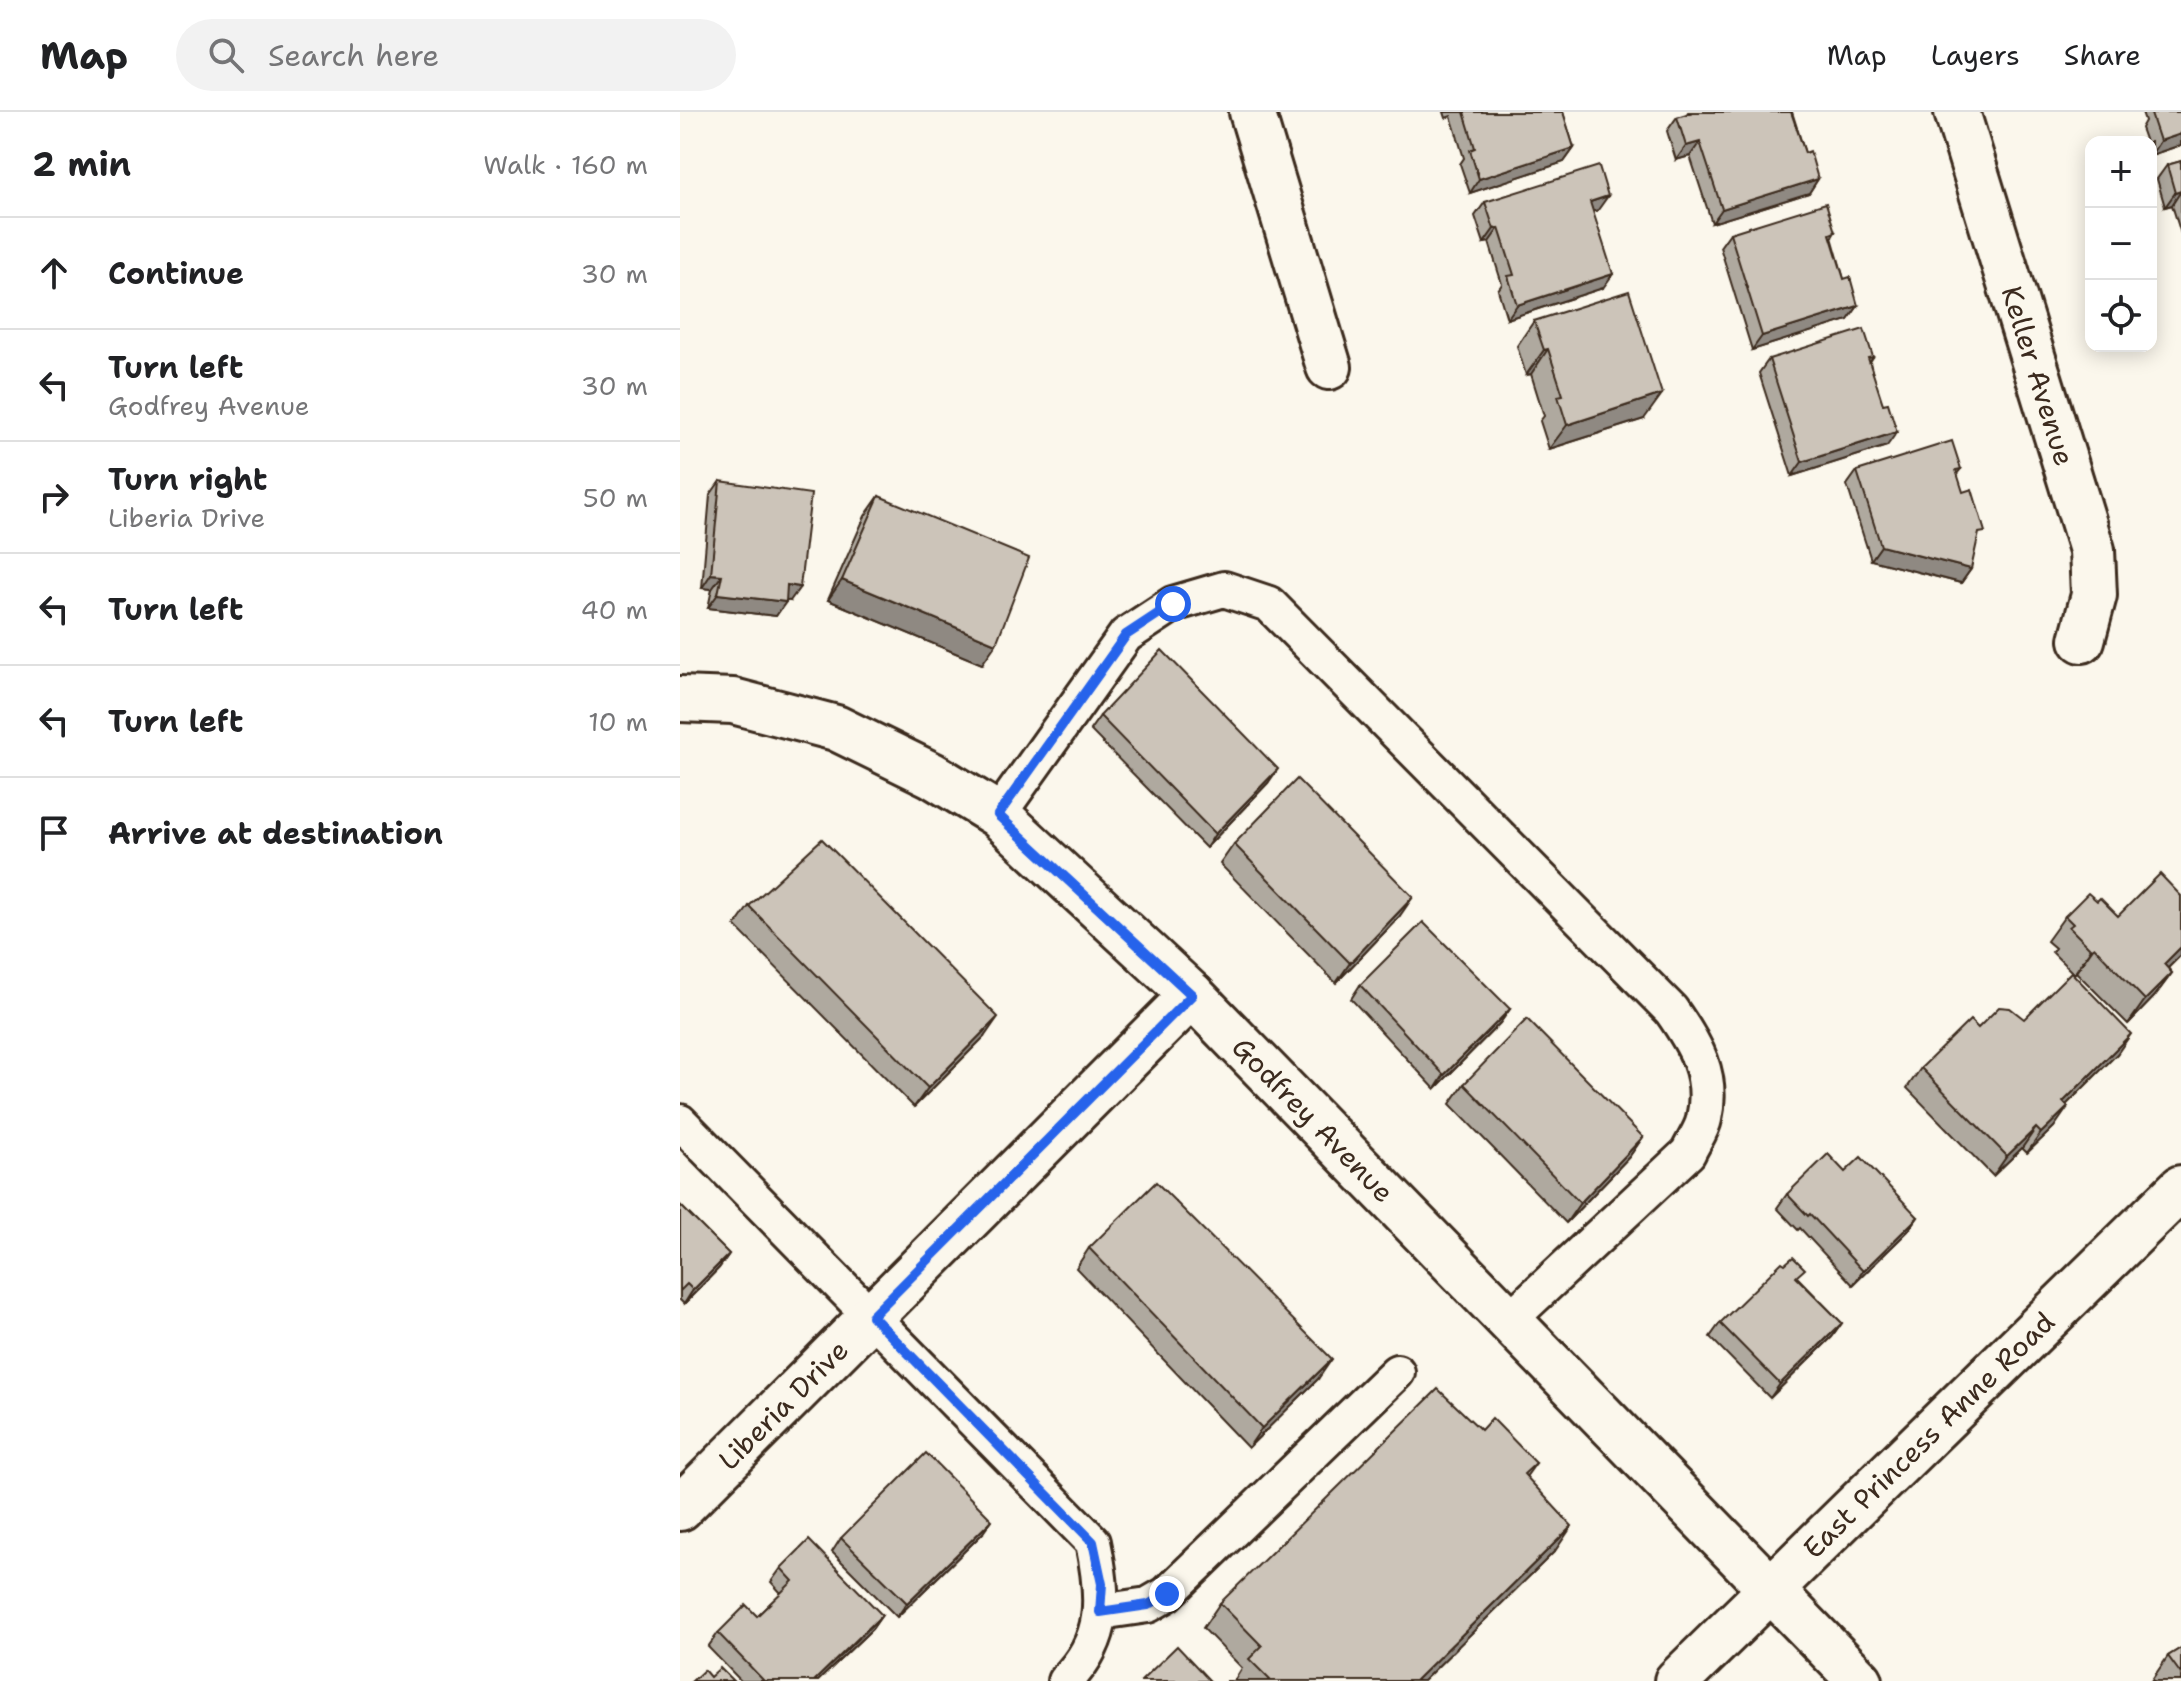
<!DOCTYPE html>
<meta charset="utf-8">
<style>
:root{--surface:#fff;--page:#f2f2f2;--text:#202124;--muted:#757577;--line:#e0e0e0}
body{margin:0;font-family:"Shantell Sans",sans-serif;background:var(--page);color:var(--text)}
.controls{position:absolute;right:24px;top:24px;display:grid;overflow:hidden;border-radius:16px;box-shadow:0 4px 20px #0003}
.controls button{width:72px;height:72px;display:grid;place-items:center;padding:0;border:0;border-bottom:2px solid var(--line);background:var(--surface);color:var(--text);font:40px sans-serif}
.stop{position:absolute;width:24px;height:24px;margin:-18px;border:6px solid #2563eb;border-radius:50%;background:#fff}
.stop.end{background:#2563eb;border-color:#fff;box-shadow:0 2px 8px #0008}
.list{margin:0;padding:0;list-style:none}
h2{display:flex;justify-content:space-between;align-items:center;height:104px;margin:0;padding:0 32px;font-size:34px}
h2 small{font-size:26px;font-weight:400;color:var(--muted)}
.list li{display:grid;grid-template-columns:52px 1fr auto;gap:24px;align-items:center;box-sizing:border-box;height:112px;padding:0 32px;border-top:2px solid var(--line)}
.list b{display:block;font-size:30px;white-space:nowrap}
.list p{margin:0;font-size:26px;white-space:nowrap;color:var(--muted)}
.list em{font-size:26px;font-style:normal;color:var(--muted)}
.icon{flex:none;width:44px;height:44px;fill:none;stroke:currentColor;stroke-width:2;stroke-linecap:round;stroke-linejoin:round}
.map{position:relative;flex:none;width:1501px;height:1569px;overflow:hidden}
header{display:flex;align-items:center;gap:48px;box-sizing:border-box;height:112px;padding:0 40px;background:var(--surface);border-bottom:2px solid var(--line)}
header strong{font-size:38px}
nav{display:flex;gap:44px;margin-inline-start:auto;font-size:28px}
.search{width:560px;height:72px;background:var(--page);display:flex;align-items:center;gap:20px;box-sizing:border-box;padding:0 28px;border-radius:44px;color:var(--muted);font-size:30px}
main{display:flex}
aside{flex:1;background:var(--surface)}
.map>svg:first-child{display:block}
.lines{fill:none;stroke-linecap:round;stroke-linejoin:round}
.service-casing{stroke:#3b2a1e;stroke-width:40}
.minor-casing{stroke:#3b2a1e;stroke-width:50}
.secondary-casing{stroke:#3b2a1e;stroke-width:50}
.service{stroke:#fbf7ec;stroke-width:34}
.minor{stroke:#fbf7ec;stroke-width:44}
.secondary{stroke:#fbf7ec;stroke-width:44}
.wall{fill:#afa99f;stroke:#3b2a1e;stroke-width:2}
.shaded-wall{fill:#8f8982;stroke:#3b2a1e;stroke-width:2}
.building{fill:#ccc4b9;stroke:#3b2a1e;stroke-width:2}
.route{stroke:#2563eb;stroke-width:10}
.labels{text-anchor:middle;stroke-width:8;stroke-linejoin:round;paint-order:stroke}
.street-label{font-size:28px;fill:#3b2a1e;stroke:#fbf7ec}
</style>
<header>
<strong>Map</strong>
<div class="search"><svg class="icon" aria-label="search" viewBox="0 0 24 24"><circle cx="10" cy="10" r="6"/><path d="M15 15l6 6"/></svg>Search here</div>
<nav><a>Map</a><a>Layers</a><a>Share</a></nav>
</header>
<main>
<aside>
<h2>2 min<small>Walk · 160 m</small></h2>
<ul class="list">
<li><svg class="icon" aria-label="ahead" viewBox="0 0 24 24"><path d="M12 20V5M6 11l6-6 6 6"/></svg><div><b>Continue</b></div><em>30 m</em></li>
<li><svg class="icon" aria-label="left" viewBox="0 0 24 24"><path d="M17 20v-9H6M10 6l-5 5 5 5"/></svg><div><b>Turn left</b><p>Godfrey Avenue</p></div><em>30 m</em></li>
<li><svg class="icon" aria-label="right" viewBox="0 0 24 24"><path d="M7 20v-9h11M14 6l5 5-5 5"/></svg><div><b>Turn right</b><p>Liberia Drive</p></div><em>50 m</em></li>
<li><svg class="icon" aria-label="left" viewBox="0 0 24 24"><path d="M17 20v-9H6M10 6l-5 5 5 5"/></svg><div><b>Turn left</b></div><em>40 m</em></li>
<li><svg class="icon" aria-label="left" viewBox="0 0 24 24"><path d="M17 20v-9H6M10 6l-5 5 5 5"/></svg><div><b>Turn left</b></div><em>10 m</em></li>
<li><svg class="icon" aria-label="arrive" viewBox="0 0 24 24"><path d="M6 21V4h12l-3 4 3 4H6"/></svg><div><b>Arrive at destination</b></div></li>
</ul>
</aside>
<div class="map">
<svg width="1501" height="1569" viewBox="0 0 1501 1569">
<rect width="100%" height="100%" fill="#fbf7ec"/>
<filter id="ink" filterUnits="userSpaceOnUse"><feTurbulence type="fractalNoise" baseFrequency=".0125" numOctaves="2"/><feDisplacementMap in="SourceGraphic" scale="16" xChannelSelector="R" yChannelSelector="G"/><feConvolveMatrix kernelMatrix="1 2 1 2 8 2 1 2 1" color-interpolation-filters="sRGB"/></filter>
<g filter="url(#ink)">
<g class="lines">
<g class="service-casing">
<g id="service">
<path d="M318 703 446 523 493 492 544 477 589 492 991 898C1015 932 1034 963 1024 1007 1022 1018 1013 1030 1008 1041L828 1209"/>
<path d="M0 1010 413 1430C424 1484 428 1527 385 1569"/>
<polyline points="420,1500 468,1493 487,1482 717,1260"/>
</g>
</g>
<g class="minor-casing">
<g id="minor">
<polyline points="572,0 649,255"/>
<path id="s1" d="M1277 0 1412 438 1414 483 1402 528"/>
<path id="s2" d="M0 587 53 589 156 616 252 663 318 703 512 883 1180 1569"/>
<path id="s3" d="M0 1396 512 883"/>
</g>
</g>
<g class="secondary-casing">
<g id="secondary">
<path id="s4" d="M997 1569 1501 1076"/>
</g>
</g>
<use href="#service" class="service"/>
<use href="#minor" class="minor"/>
<use href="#secondary" class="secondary"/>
</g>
<g class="wall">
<polygon points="764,0 883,0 894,36 884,50 790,81 780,52 784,46 771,4 766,6"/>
<polygon points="1008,0 1112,0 1125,41 1138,67 1129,81 1032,111 1010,44 996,48 987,19 997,5 1006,3"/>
<polygon points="1462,0 1501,0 1501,33 1471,43 1471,30 1466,30 1461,16 1465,9"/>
<polygon points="1501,49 1501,122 1492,93 1485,95 1477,67 1487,53"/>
<polygon points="805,90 918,98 913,100 923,176 827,207 818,178 822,172 809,130 804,131 795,104"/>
<polygon points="1155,120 1152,125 1164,167 1178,194 1168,208 1072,238 1040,135 1050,121"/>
<polygon points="854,209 964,307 869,337 860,309 864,304 851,262 846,263 837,234"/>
<polygon points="1193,245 1190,250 1207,334 1112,364 1079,261 1089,247"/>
<polygon points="1281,357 1277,362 1291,457 1281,471 1191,448 1167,373 1177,359"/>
<polygon points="40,369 110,489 106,488 96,504 28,496 32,477 22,476 30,383"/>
<polygon points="199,384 302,552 148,488 185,404"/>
<polygon points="420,604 588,671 526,736 410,618"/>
<polygon points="554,732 719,805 656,871 540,752"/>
<polygon points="1501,784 1501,843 1488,856 1492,861 1474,885 1448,912 1396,860 1394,862 1372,840 1375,836 1367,829 1385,804 1417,789 1438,804"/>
<polygon points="69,794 304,925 234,995 55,814"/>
<polygon points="680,873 830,897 820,911 755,977 671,887"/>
<polygon points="1344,907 1437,942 1386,993 1374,1015 1347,1041 1342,1036 1313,1064 1227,976 1241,956 1298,916"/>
<polygon points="784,972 963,1025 949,1045 886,1111 770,992"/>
<polygon points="1165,1060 1238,1105 1228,1119 1173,1173 1120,1116 1118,1118 1097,1096 1107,1082"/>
<polygon points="0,1093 49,1142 39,1156 4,1192 0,1188"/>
<polygon points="409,1136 638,1267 568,1336 396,1156"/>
<polygon points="1118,1166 1162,1211 1152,1225 1090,1286 1030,1225 1040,1211"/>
<polygon points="801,1318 856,1351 846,1365 875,1439 743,1569 546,1569 554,1569 562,1556 523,1516 540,1491"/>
<polygon points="302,1422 217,1505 152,1440 161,1426"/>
<polygon points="101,1456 202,1503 192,1517 138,1569 61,1569 28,1535 38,1521 77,1504 101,1481 91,1470"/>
<polygon points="1501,1536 1501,1569 1471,1569 1488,1544"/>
</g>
<g class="shaded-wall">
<polygon points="1501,22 1501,33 1471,43 1480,29"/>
<polygon points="1020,30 1010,44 996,48 1006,34"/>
<polygon points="894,36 884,50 790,81 799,67"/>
<polygon points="1138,67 1129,81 1032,111 1042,97"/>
<polygon points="1501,79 1492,93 1485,95 1495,81"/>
<polygon points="928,84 918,98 900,104 910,90"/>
<polygon points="819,116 809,130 804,131 814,117"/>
<polygon points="933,162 923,176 827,207 837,193"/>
<polygon points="1178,194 1168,208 1072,238 1082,224"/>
<polygon points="868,237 851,262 846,263 864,238"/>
<polygon points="982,282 964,307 869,337 887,313"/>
<polygon points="1217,320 1207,334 1112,364 1122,350"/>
<polygon points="1201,434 1291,457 1281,471 1191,448"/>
<polygon points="31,462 42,463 32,477 22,476"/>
<polygon points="162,468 316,532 302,552 148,488"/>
<polygon points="107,473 120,475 110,489 97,487"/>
<polygon points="38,482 106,490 96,504 28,496"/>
<polygon points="598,657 588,671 526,736 535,722"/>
<polygon points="733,785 719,805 656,871 670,851"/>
<polygon points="1414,835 1396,860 1394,862 1411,837"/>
<polygon points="1501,835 1501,843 1467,877 1484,852"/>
<polygon points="1492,861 1474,885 1448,912 1465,888"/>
<polygon points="830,897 820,911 755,977 764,963"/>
<polygon points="318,905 304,925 234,995 248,976"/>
<polygon points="1451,922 1437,942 1369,1010 1383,990"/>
<polygon points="1388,995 1374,1015 1347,1041 1361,1021"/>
<polygon points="1356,1016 1342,1036 1313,1064 1327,1044"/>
<polygon points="963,1025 949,1045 886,1111 900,1091"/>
<polygon points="1238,1105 1228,1119 1173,1173 1183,1159"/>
<polygon points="49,1142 39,1156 4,1192 13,1178"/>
<polygon points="1162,1211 1152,1225 1090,1286 1100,1272"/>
<polygon points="652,1247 638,1267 568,1336 582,1316"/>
<polygon points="312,1408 302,1422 217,1505 227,1491"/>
<polygon points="892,1414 875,1439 743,1569 735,1569"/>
<polygon points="202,1503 192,1517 138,1569 134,1569"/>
</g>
<g class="building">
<polygon points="784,0 883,0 894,36 799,67 790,38 795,36"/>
<polygon points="1013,0 1111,0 1125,41 1130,39 1138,67 1042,97 1020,30 1006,34 997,5"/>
<polygon points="1477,0 1501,0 1501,22 1480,29 1471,2"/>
<polygon points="1501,49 1501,79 1495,81 1487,53"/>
<polygon points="919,54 928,84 910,90 933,162 837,193 828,164 834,163 819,116 814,117 805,90"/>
<polygon points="1146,91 1155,120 1150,122 1164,167 1170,165 1178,194 1082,224 1050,121"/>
<polygon points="949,179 982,282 887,313 878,284 883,283 868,237 864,238 854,209"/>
<polygon points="1184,217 1193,245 1188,246 1203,292 1208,291 1217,320 1122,350 1089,247"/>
<polygon points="1272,329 1281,357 1276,358 1283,380 1292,377 1305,420 1299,421 1291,457 1201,434 1177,359"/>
<polygon points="40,369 131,382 120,475 107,473 106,490 38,482 42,463 31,462"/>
<polygon points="199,384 349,446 316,532 162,468"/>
<polygon points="482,538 598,657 535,722 420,604"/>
<polygon points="617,667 733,785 670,851 554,732"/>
<polygon points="142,727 318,905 248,976 69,794"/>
<polygon points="1480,762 1501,784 1501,835 1484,852 1492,861 1465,888 1414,835 1411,837 1389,815 1393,812 1385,804 1408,781 1417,789 1420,786 1438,804"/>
<polygon points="743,810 830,897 764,963 680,873"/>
<polygon points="1391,860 1451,922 1383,990 1388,995 1361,1021 1356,1016 1327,1044 1241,956 1290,908 1298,916 1319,895 1330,896 1344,907"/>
<polygon points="847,907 963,1025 900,1091 784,972"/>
<polygon points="1148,1042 1165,1060 1181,1045 1238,1105 1183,1159 1130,1102 1128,1104 1107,1082"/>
<polygon points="476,1070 652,1247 582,1316 409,1136"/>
<polygon points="0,1093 49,1142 13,1178 7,1172 0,1179"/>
<polygon points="1113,1145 1125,1157 1116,1165 1162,1211 1100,1272 1040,1211 1102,1150 1105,1152"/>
<polygon points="758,1277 801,1318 812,1306 856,1351 844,1362 892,1414 735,1569 591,1569 569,1547 582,1534 540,1491"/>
<polygon points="246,1341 312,1408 227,1491 161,1426"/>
<polygon points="129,1428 202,1503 134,1569 84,1569 38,1521 66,1493 77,1504 113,1469 101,1456"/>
<polygon points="497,1534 530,1569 461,1569"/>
<polygon points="1501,1536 1501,1562 1488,1544"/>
<polygon points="40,1556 53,1569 12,1569 24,1558 30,1565"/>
</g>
</g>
<g class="lines" filter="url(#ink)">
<polyline class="route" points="487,1482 468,1493 420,1500 422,1472 413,1430 192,1204 512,883 318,703 446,523 493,492"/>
</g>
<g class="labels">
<g class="street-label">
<text dy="10" stroke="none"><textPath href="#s1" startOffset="276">Keller Avenue</textPath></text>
<text dy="10" stroke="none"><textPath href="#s2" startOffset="782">Godfrey Avenue</textPath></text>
<text dy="10" stroke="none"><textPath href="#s3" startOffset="146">Liberia Drive</textPath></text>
<text dy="10" stroke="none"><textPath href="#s4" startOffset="352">East Princess Anne Road</textPath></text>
</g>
</g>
</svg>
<div class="controls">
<button>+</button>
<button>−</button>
<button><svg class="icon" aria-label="locate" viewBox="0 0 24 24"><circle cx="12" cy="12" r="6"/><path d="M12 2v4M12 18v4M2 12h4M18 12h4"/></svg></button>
</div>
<div class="stop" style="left:493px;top:492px"></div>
<div class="stop end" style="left:487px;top:1482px"></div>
</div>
</main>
